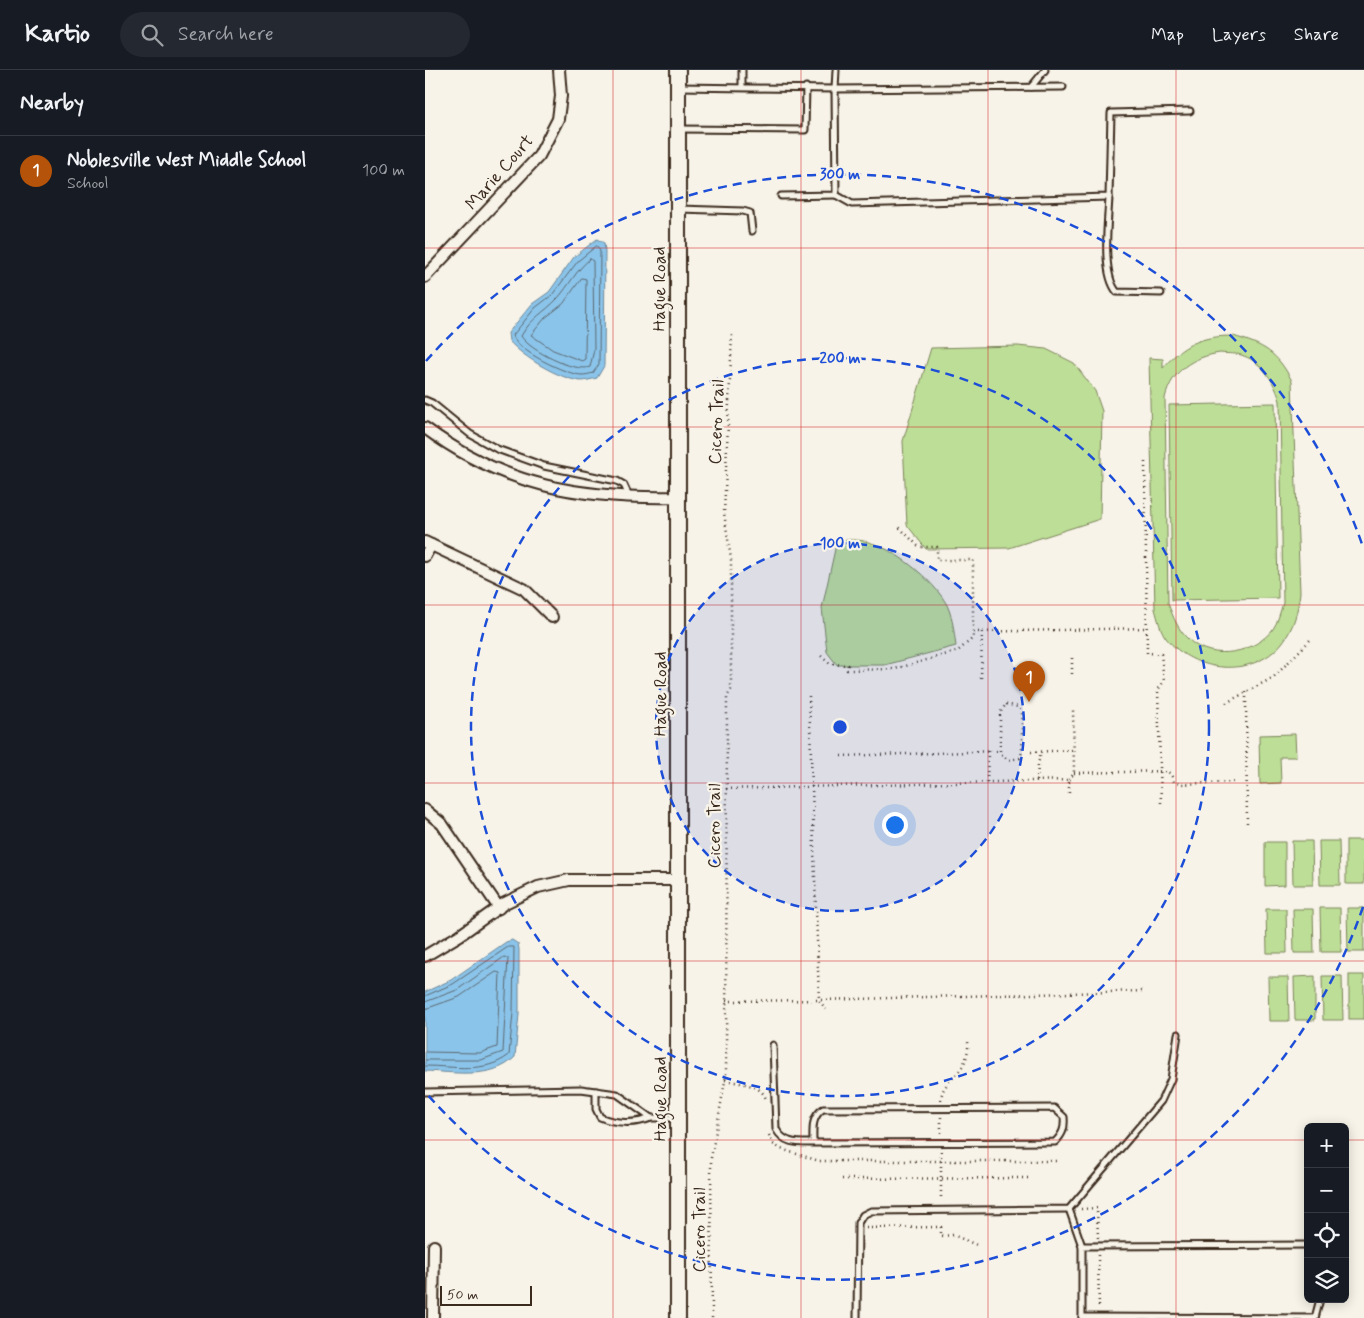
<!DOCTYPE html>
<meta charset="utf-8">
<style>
:root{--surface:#171b24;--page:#242831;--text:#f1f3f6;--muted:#9ea1a6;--line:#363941;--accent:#b45309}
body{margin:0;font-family:Mynerve,sans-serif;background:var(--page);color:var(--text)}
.controls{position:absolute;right:15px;bottom:15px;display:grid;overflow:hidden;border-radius:8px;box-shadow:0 2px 12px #0003}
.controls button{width:45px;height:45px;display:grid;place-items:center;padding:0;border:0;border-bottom:1px solid var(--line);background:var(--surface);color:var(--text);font:25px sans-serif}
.scale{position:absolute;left:15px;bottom:12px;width:92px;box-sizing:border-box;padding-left:5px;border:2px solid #3b2a1e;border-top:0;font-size:14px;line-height:18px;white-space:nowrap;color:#3b2a1e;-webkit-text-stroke:4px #f7f3e8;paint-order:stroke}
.you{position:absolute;left:469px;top:754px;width:18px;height:18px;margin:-12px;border:4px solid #fff;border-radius:50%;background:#1a73e8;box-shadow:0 0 0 8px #1a73e833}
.badge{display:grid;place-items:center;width:32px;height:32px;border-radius:50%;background:var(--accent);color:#fff;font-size:16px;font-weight:700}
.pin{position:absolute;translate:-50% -41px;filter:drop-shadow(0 1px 2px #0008)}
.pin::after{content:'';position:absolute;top:26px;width:18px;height:15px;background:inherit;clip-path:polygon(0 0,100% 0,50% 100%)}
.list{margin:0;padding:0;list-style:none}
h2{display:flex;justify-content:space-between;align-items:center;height:65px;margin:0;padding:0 20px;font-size:21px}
h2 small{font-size:16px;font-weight:400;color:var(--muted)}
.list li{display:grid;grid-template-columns:32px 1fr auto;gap:15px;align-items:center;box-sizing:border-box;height:70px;padding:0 20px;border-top:1px solid var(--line)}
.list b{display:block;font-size:19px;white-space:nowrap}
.list p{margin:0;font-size:16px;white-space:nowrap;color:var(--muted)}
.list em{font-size:16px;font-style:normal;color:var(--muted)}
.icon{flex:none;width:28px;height:28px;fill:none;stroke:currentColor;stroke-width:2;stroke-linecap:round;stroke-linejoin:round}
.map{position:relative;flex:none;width:939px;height:1248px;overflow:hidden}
header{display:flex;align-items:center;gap:30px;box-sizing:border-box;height:70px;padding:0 25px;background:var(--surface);border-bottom:1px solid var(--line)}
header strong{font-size:24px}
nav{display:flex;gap:28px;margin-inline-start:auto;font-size:18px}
.search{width:350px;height:45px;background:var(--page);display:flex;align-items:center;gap:12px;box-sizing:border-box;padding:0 18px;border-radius:28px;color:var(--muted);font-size:19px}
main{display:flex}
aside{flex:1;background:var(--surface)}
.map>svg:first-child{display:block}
.green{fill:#bdde97;stroke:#7c845a;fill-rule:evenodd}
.water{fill:#8bc4ea;stroke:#6b8698}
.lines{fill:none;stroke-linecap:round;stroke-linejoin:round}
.shore{stroke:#5b6870;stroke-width:1}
.service-casing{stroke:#3b2a1e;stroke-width:9}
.minor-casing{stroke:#3b2a1e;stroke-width:14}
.secondary-casing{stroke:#3b2a1e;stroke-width:18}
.path{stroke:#3b2a1e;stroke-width:2.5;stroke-dasharray:1 4;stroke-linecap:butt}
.service{stroke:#f7f3e8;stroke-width:5}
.minor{stroke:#f7f3e8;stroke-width:10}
.secondary{stroke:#f7f3e8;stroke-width:14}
.grid{fill:none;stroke:#d62828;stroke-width:1;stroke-opacity:0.55}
.ring{fill:none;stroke:#1d4ed8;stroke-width:2.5;stroke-dasharray:9 6}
.labels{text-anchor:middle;stroke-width:4.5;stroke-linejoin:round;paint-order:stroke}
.street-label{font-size:18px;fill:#3b2a1e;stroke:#f7f3e8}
.centre{fill:#1d4ed8;stroke:#f7f3e8;stroke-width:2.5}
.ring-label{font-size:15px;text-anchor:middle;font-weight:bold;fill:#1d4ed8;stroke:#f7f3e8;stroke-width:4.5;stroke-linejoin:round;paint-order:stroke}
</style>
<header>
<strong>Kartio</strong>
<div class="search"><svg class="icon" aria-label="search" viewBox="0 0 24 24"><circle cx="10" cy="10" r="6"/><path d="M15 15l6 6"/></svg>Search here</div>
<nav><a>Map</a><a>Layers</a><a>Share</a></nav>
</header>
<main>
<aside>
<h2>Nearby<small></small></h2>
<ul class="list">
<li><span class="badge">1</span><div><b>Noblesville West Middle School</b><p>School</p></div><em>100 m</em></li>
</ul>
</aside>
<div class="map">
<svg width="939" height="1248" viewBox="0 0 939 1248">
<rect width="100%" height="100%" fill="#f7f3e8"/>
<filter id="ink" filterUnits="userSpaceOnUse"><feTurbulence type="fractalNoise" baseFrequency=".02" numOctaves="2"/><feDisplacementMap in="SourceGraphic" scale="10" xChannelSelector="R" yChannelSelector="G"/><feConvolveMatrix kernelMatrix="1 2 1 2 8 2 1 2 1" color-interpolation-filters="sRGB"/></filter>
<g filter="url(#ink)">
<g class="green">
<path d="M808 266C839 275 852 282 867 311L875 522C873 541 869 558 857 573 828 609 769 603 741 568 735 560 733 549 730 539L724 288 738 289V298C758 274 777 266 808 266ZM795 283C803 284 812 283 819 286 838 293 850 313 855 331L858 533C855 542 853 552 848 559 830 583 788 592 764 570 753 560 748 547 743 533L740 328C747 300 768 287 795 283Z"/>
<polygon points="593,276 621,279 649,293 670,321 677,341 675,449 584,478 501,479 482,455 478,371 506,278"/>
<polygon points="850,333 853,528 747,530 744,335"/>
<path d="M412 470C421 470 430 469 439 471 467 476 509 510 522 535 528 548 529 562 531 576L460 595H412L402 582 397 538Z"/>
<polygon points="870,664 871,687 855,687 856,713 835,714 834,665"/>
<rect x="921" y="770" width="18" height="44"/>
<polygon points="867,771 887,771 888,815 868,815"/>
<polygon points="894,771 914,771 915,815 895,815"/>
<polygon points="840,772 860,772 860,815 840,816"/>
<polygon points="895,838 915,838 916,882 896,882"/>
<polygon points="922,838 939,838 939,882 923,882"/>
<polygon points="841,839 861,839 862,883 842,883"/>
<polygon points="868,839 888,839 889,883 869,883"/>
<rect x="924" y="905" width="15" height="44"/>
<polygon points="890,906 890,950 870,950 869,907"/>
<polygon points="897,906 917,906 918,950 898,950"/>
<polygon points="843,907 863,907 864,951 844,951"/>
</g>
<g class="water">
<path d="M172 169 179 173 180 181 179 296 172 308C167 309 161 311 156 311 134 309 98 287 84 271L83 263 107 234 124 222 149 187Z"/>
<path d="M87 870 93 874 94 879V944L90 987C68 1010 28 1002 0 1001V922L26 910 81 872Z"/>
</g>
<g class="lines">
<g class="shore">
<path d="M172 176 175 181 174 294 168 303C165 304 160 305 157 305 142 305 90 280 88 265L110 238 127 225 153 191Z"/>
<path d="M165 189 168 191 169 280 165 297C149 303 104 280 96 266 107 247 119 243 132 229 144 216 151 200 165 189Z"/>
<polygon points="157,208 161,209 160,289 157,291 128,280 106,265 120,248 138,234"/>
<path d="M0 926 28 914 83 877H89L88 943 84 985C60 1004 29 996 0 996"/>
<polyline points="0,932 32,920 79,887 83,888 78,982 56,990 0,990"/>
<polyline points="0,939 34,927 71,902 75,903 72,977 55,983 0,982"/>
</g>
<g class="service-casing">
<g id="service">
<polyline points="253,17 410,19 411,0"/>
<polyline points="317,17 317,0"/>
<polyline points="606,17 620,0"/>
<polyline points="253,59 380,60 381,17"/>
<polyline points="411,125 427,134 684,127 686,43 765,41"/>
<polyline points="356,126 411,125 410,19 638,17"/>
<path d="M684 127C683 152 676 203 692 222L736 223"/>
<polyline points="254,139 318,141 325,143 327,161"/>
<polyline points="0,330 7,333 45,364 72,379 119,396 192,411 199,415 204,426"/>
<path d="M348 975 351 1059C359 1074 372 1073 388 1073L630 1072C638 1064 640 1058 639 1047L629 1038 398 1039C386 1047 388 1060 388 1073"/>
<path d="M171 1021V1039L175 1047C190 1054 211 1054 226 1048"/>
<polyline points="0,1022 156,1019 192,1024 226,1048 251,1048"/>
<polyline points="644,1139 657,1176 657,1248"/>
<polyline points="657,1176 883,1175"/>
<polyline points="657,1247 890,1248"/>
<polyline points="432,1248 433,1153 438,1145 446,1141 644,1139 736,1031 746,1009 753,964"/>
<polyline points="890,1248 895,1229"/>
</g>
</g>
<g class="minor-casing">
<g id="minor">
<polyline points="0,207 114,86 133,49 136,26 134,0"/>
<path d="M0 358C80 417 156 429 253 427"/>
<polyline points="0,472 99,519 127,547"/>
<polyline points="0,486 6,475"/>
<polyline points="0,740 17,754 74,838"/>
<polyline points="0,886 35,865 80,833 113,817 144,810 254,810"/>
<polyline points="8,1248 9,1176"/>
</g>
</g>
<g class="secondary-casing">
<polyline id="secondary" points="253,0 253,1248"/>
</g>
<g class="path">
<polyline points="720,392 722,583 736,584 739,611 733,620 736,733"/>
<polyline points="548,562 721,558"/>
<polyline points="396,586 405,594 423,595 422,600 470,599 533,581 548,568 548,490 512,490 512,477 494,477 473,456"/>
<polyline points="647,588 647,608"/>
<polyline points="556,608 557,562"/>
<polyline points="821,622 822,757"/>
<polyline points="384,626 394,930 402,941"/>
<polyline points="801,633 849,607 887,568"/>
<polygon points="581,634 593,637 597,642 597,682 595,688 584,690 575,684 575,643"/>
<polyline points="606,682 649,680"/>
<polyline points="416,686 575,681"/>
<polyline points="649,703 741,701 746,704 749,712 755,714 808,712"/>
<polyline points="644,710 649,703 648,637"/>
<polyline points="612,711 613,694 616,682"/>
<polyline points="562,712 563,681"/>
<polyline points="301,719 644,710 644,727"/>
<polyline points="301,931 394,930 718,921"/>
<path d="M300 1010C315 1014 335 1013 341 1029"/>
<path d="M516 1030C517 1006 545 1007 543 970"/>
<polyline points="516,1047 516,1064"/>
<polyline points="344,1065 348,1074 356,1079 394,1091 632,1091"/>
<polyline points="516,1081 516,1131"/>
<polyline points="417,1109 603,1108"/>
<polyline points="656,1139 672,1138 673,1169"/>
<polyline points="441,1158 516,1157 516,1166 528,1165 554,1176"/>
<polyline points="673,1185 674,1239"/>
<polyline points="287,1248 286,1088 301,1006 302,627 306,620 306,489 299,443 307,265"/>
</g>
<use href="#service" class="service"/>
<use href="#minor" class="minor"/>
<use href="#secondary" class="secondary"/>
</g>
</g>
<path class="grid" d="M188 0V1248M376 0V1248M563 0V1248M751 0V1248M0 178H939M0 357H939M0 535H939M0 713H939M0 891H939M0 1070H883M920 1070H939"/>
<circle cx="415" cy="657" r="184" fill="#1d4ed8" fill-opacity=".12"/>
<g class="ring">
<circle cx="415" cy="657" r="184"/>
<circle cx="415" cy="657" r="369"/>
<path d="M938 837A553 553 0 0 1 1 1023M1 291A553 553 0 0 1 938 477"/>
</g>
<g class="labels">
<g class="street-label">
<text transform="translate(74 102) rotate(-49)" y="6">Marie Court</text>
<text transform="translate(234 219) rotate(-90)" y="6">Hague Road</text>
<text transform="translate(291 352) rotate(-88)" y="6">Cicero Trail</text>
<text transform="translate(235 624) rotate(-90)" y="6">Hague Road</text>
<text transform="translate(289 756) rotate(-90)" y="6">Cicero Trail</text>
<text transform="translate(235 1029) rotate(-90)" y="6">Hague Road</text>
<text transform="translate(274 1160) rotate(-90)" y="6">Cicero Trail</text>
</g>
</g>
<circle cx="415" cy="657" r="8" class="centre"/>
<g class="ring-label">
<text x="415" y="109">300 m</text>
<text x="415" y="293">200 m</text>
<text x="415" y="478">100 m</text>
</g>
</svg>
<div class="controls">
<button>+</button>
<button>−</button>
<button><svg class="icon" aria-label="locate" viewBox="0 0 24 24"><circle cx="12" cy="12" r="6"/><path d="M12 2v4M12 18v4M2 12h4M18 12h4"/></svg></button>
<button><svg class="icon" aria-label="layers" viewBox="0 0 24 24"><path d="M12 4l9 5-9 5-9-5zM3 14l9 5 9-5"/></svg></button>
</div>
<div class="scale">50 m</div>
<div class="you"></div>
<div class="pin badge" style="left:604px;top:632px">1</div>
</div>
</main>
